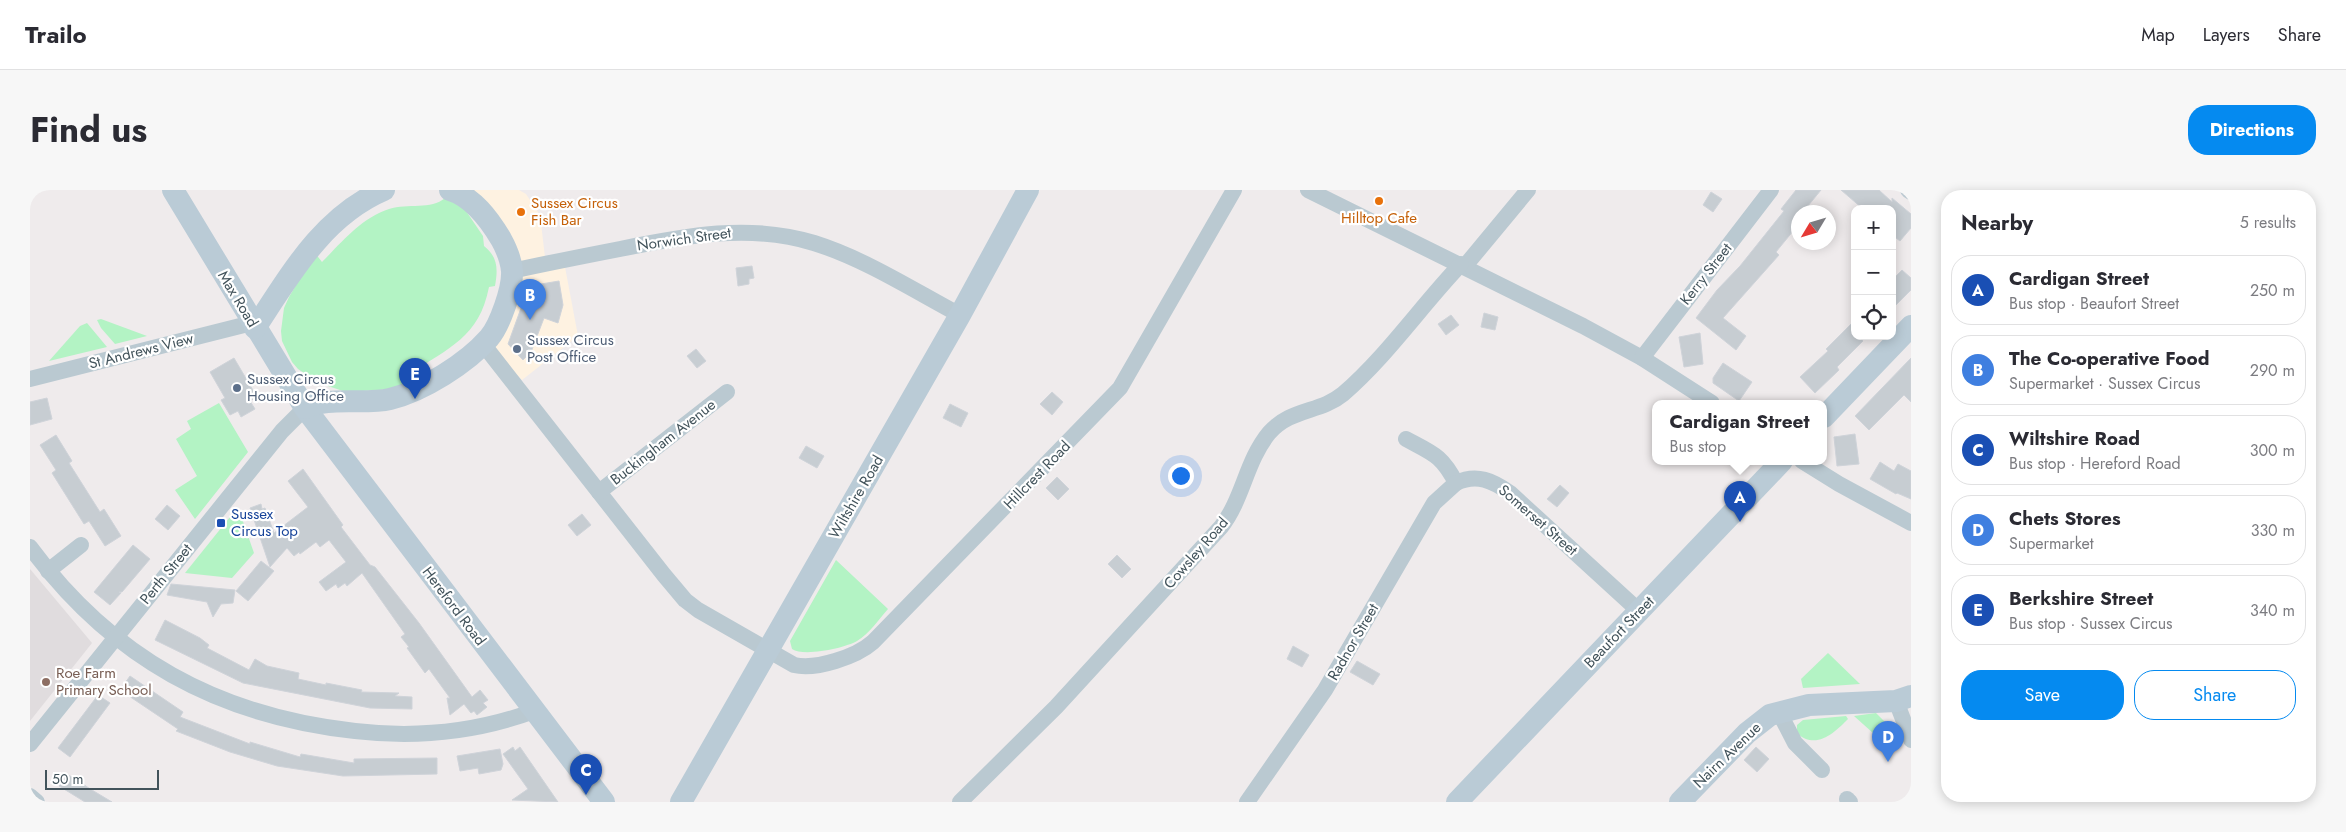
<!DOCTYPE html>
<meta charset="utf-8">
<style>
:root{--surface:#fff;--page:#f7f7f7;--text:#2b2b33;--muted:#7c7c81;--line:#e1e1e2;--accent:#058af0}
body{margin:0;font-family:Jost,sans-serif;background:var(--page);color:var(--text)}
.controls{position:absolute;right:15px;top:15px;display:grid;overflow:hidden;border-radius:10px;box-shadow:0 2px 12px #0003}
.controls button{width:45px;height:45px;display:grid;place-items:center;padding:0;border:0;border-bottom:1px solid var(--line);background:var(--surface);color:var(--text);font:25px sans-serif}
.compass{position:absolute;left:1761px;top:15px;width:45px;height:45px;border-radius:50%;background:var(--surface);box-shadow:0 2px 12px #0003;rotate:232deg}
.scale{position:absolute;left:15px;bottom:12px;width:114px;box-sizing:border-box;padding-left:5px;border:2px solid #42535b;border-top:0;font-size:14px;line-height:18px;white-space:nowrap;color:#42535b;-webkit-text-stroke:4px #fff;paint-order:stroke}
.you{position:absolute;left:1150px;top:285px;width:18px;height:18px;margin:-12px;border:4px solid #fff;border-radius:50%;background:#1a73e8;box-shadow:0 0 0 8px #1a73e833}
.badge{display:grid;place-items:center;width:32px;height:32px;border-radius:50%;background:var(--accent);color:#fff;font-size:16px;font-weight:700}
.pin{position:absolute;translate:-50% -41px;filter:drop-shadow(0 1px 2px #0008)}
.pin::after{content:'';position:absolute;top:26px;width:18px;height:15px;background:inherit;clip-path:polygon(0 0,100% 0,50% 100%)}
.popup{position:absolute;left:1622px;top:210px;width:175px;height:65px;box-sizing:border-box;display:grid;place-content:center;border-radius:10px;background:var(--surface);filter:drop-shadow(0 1px 4px #0005);font-size:16px;white-space:nowrap;color:var(--muted)}
.popup b{font-size:19px;color:var(--text)}
.popup::after{content:'';position:absolute;left:50%;top:100%;margin-left:-10px;border:10px solid transparent;border-top-color:var(--surface)}
.list{margin:0;padding:0;list-style:none}
h2{display:flex;justify-content:space-between;align-items:center;height:65px;margin:0;padding:0 20px;font-size:21px}
h2 small{font-size:16px;font-weight:400;color:var(--muted)}
.list li{display:grid;grid-template-columns:32px 1fr auto;gap:15px;align-items:center;box-sizing:border-box;height:70px;margin:0 10px 10px;padding:0 10px;border:1px solid var(--line);border-radius:20px}
.list b{display:block;font-size:19px;white-space:nowrap}
.list p{margin:0;font-size:16px;white-space:nowrap;color:var(--muted)}
.list em{font-size:16px;font-style:normal;color:var(--muted)}
.actions{display:flex;gap:10px;padding:15px 20px}
.actions a{flex:1;padding:11px 0;border:1px solid var(--accent);border-radius:20px;text-align:center;font-size:18px;color:var(--accent)}
.actions .main{background:var(--accent);color:#fff}
.icon{flex:none;width:28px;height:28px;fill:none;stroke:currentColor;stroke-width:2;stroke-linecap:round;stroke-linejoin:round}
.map{position:relative;flex:none;width:1881px;height:612px;overflow:hidden;border-radius:20px}
header{display:flex;align-items:center;gap:30px;box-sizing:border-box;height:70px;padding:0 25px;background:var(--surface);border-bottom:1px solid var(--line)}
header strong{font-size:24px}
nav{display:flex;gap:28px;margin-inline-start:auto;font-size:18px}
.intro{display:flex;align-items:center;justify-content:space-between;box-sizing:border-box;height:120px;padding:0 30px}
h1{margin:0;font-size:35px}
.button{padding:12px 22px;border-radius:20px;background:var(--accent);color:#fff;font-size:18px;font-weight:700}
main{display:flex;gap:30px;padding:0 30px}
aside{flex:1;background:var(--surface);border-radius:20px;box-shadow:0 2px 12px #0003}
.map>svg:first-child{display:block}
.commercial{fill:#fef2e1}
.education{fill:#e0dcde}
.green{fill:#b3f3c4}
.building{fill:#c7cdd2;stroke:#cfd3d9}
.lines{fill:none;stroke-linecap:round;stroke-linejoin:round}
.street{stroke:#bac9d1;stroke-width:16}
.secondary{stroke:#bacbd6;stroke-width:22}
.food-dot{fill:#e8710a;stroke:#fff;stroke-width:2}
.service-dot{fill:#5c6f8a;stroke:#fff;stroke-width:2}
.transit-dot{fill:#1a4fb4;stroke:#fff;stroke-width:2}
.education-dot{fill:#8d6e63;stroke:#fff;stroke-width:2}
.labels{text-anchor:middle;stroke-width:4.5;stroke-linejoin:round;paint-order:stroke}
.food-label{font-size:15px;fill:#c56008;stroke:#fff;text-anchor:start}
.street-label{font-size:15px;fill:#42535b;stroke:#fff}
.service-label{font-size:15px;fill:#4e5e75;stroke:#fff;text-anchor:start}
.transit-label{font-size:15px;fill:#164399;stroke:#fff;text-anchor:start}
.education-label{font-size:15px;fill:#785e54;stroke:#fff;text-anchor:start}
</style>
<header>
<strong>Trailo</strong>
<nav><a>Map</a><a>Layers</a><a>Share</a></nav>
</header>
<div class="intro"><h1>Find us</h1><a class="button">Directions</a></div>
<main>
<div class="map">
<svg width="1881" height="612" viewBox="0 0 1881 612">
<rect width="100%" height="100%" fill="#efebec"/>
<polygon class="commercial" points="442,0 489,0 496,4 510,25 515,67 535,77 548,146 492,190 463,159 485,105"/>
<polygon class="education" points="0,379 62,453 0,531"/>
<g class="green">
<path d="M415 8 434 18 453 46 454 56C468 67 468 79 465 96L459 97C449 148 419 157 380 184L381 191 365 199 316 202 289 193 268 179 262 172 252 151 251 141 254 118 259 107 285 63 292 72C313 51 330 29 359 19 378 13 401 20 415 8Z"/>
<polygon points="71,129 117,146 85,154 71,138 67,130"/>
<polygon points="57,133 77,157 19,171 50,136"/>
<polygon points="189,213 218,262 165,329 145,300 167,286 146,249 161,239 157,231"/>
<polygon points="208,317 224,363 202,388 155,383"/>
<path d="M806 370 858 419C849 429 839 444 827 451 815 458 774 467 762 459L760 451Z"/>
<polygon points="1798,463 1830,494 1773,498 1771,489"/>
<polygon points="1846,523 1863,540 1852,551 1824,526"/>
<path d="M1816 526 1818 529C1805 542 1786 561 1767 543V535L1773 530Z"/>
</g>
<g class="building">
<polygon points="1766,0 1791,0 1773,22 1768,22 1768,29 1765,33 1768,35 1746,62 1749,65 1693,128 1716,146 1706,160 1666,128 1687,100 1710,76 1754,21 1751,19"/>
<polygon points="1811,0 1849,0 1862,12 1862,8 1881,24 1881,38 1870,51 1862,45 1862,19 1833,19"/>
<polygon points="1681,2 1692,9 1683,22 1673,15"/>
<polygon points="722,76 724,88 719,89 719,94 708,96 706,78"/>
<polygon points="1872,80 1881,88 1881,100 1862,119 1862,90"/>
<polygon points="529,91 533,115 528,133 514,128 501,162 493,170 478,154 499,96"/>
<polygon points="1454,123 1468,127 1465,140 1451,137"/>
<polygon points="1421,125 1429,135 1416,145 1408,134"/>
<polygon points="1825,130 1825,146 1828,146 1833,151 1807,177 1809,180 1785,203 1770,187 1798,161 1796,159"/>
<polygon points="1670,143 1673,174 1654,177 1649,147"/>
<polygon points="666,159 676,171 667,178 657,166"/>
<polygon points="204,168 227,207 220,211 225,219 211,227 208,221 200,225 191,210 195,208 180,182"/>
<polygon points="1881,168 1881,212 1874,205 1839,240 1825,226"/>
<polygon points="1693,173 1722,192 1709,211 1683,193 1683,188"/>
<polygon points="1022,202 1033,212 1022,225 1010,214"/>
<polygon points="17,208 22,229 0,235 0,212"/>
<polygon points="920,214 938,223 931,237 913,228"/>
<polygon points="1825,244 1829,274 1807,276 1804,247"/>
<polygon points="26,245 42,271 39,273 70,322 74,319 91,346 75,356 59,331 54,334 22,283 26,280 10,255"/>
<polygon points="776,256 794,266 787,278 769,268"/>
<polygon points="1850,272 1864,281 1868,274 1881,281 1881,309 1867,303 1866,304 1840,289"/>
<polygon points="273,279 313,335 311,337 340,375 345,377 389,433 442,507 450,500 458,510 453,513 457,517 447,525 444,521 441,523 434,514 420,525 417,508 420,508 399,479 395,483 377,458 379,457 371,447 375,444 332,383 317,396 315,393 308,398 306,394 296,401 289,392 316,372 299,350 290,357 286,352 270,364 269,362 264,366 257,358 240,377 220,318 231,314 232,319 235,318 244,343 278,317 258,291"/>
<polygon points="1027,287 1039,299 1028,310 1016,298"/>
<polygon points="1530,295 1539,303 1527,317 1517,309"/>
<polygon points="137,315 150,326 138,340 125,329"/>
<polygon points="552,324 561,335 547,346 538,335"/>
<polygon points="103,355 120,369 92,402 89,402 91,403 80,415 64,402"/>
<polygon points="1087,365 1101,379 1092,388 1078,374"/>
<polygon points="231,371 244,381 218,411 206,401"/>
<polygon points="141,394 205,400 203,413 191,414 183,427 177,412 137,405"/>
<polygon points="135,430 170,448 179,455 177,458 219,480 225,469 237,476 269,483 268,489 296,495 296,493 332,500 331,502 369,503 365,506 382,507 382,519 340,518 213,493 125,450"/>
<polygon points="1263,456 1279,465 1272,477 1257,469"/>
<polygon points="1327,471 1350,484 1343,495 1320,482"/>
<polygon points="100,486 153,522 150,527 220,554 220,552 270,567 271,564 324,573 324,569 407,568 407,584 313,586 247,576 200,562 146,541 148,539 90,500"/>
<polygon points="68,505 80,513 40,567 28,558"/>
<polygon points="483,557 485,561 490,557 528,612 482,610 498,599 473,564"/>
<polygon points="1726,557 1739,569 1727,582 1714,570"/>
<polygon points="470,559 473,574 471,580 449,584 448,578 430,581 427,566"/>
<polygon points="37,584 62,600 82,612 55,612 29,596"/>
</g>
<g class="lines">
<g class="street">
<polyline points="1278,0 1553,136 1612,168 1682,213"/>
<polyline points="1878,0 1881,2"/>
<polyline points="1435,76 1498,0"/>
<path d="M482 81C518 73 554 66 590 59 655 46 719 33 784 53 835 69 883 100 930 125"/>
<path d="M453 154 634 385 655 410 668 420 764 475C786 480 826 467 843 452L1090 198 1204 0"/>
<polyline points="1612,168 1741,0"/>
<polyline points="0,189 222,133"/>
<path d="M1376 249C1402 263 1412 265 1426 293 1447 283 1463 291 1480 303L1609 421"/>
<polyline points="1772,271 1809,294 1881,333"/>
<polyline points="569,302 697,202"/>
<path d="M0 357C82 468 188 526 325 541 385 548 447 542 504 521"/>
<polyline points="18,381 51,355"/>
<polyline points="1866,511 1881,550"/>
<polyline points="1749,522 1765,553 1792,580"/>
<polyline points="0,554 252,241 275,218"/>
<polyline points="0,606 7,612"/>
<polyline points="1817,609 1820,612"/>
<path d="M930 612 1026 517 1191 337C1213 309 1216 271 1239 243 1261 218 1290 223 1313 204 1357 166 1391 116 1431 74"/>
<polyline points="1217,612 1295,500 1404,313 1426,293"/>
</g>
<g class="secondary">
<polyline points="143,0 275,218 574,612"/>
<path d="M225 138C260 85 293 26 354 0"/>
<path d="M275 218C297 206 334 215 360 209 393 201 437 173 459 148 470 135 483 98 482 81 481 70 476 58 471 49 459 29 443 7 420 0"/>
<polyline points="1794,227 1881,136"/>
<polyline points="651,612 930,125 998,0"/>
<polyline points="1427,612 1752,271"/>
<polyline points="1650,612 1717,543 1740,525 1779,515 1866,511 1881,506"/>
</g>
</g>
<g class="food-dot">
<circle cx="1349" cy="11" r="5"/>
<circle cx="491" cy="22" r="5"/>
</g>
<g class="service-dot">
<circle cx="487" cy="159" r="5"/>
<circle cx="207" cy="198" r="5"/>
</g>
<rect class="transit-dot" x="186" y="328" width="10" height="10" rx="2.5"/>
<circle class="education-dot" cx="16" cy="492" r="5"/>
<g class="labels">
<g class="food-label">
<text x="501" y="18">Sussex Circus<tspan x="501" dy="17">Fish Bar</tspan></text>
<text x="1349" y="33" text-anchor="middle">Hilltop Cafe</text>
</g>
<g class="street-label">
<text transform="translate(654 49) rotate(-8)" y="5">Norwich Street</text>
<text transform="translate(1676 84) rotate(-52)" y="5">Kerry Street</text>
<text transform="translate(208 109) rotate(59)" y="5">Max Road</text>
<text transform="translate(111 161) rotate(-14)" y="5">St Andrews View</text>
<text transform="translate(633 252) rotate(-38)" y="5">Buckingham Avenue</text>
<text transform="translate(1007 285) rotate(-46)" y="5">Hillcrest Road</text>
<text transform="translate(826 307) rotate(-60)" y="5">Wiltshire Road</text>
<text transform="translate(1508 330) rotate(41)" y="5">Somerset Street</text>
<text transform="translate(1166 363) rotate(-49)" y="5">Cowsley Road</text>
<text transform="translate(136 384) rotate(-51)" y="5">Perth Street</text>
<text transform="translate(424 416) rotate(53)" y="5">Hereford Road</text>
<text transform="translate(1589 442) rotate(-46)" y="5">Beaufort Street</text>
<text transform="translate(1323 452) rotate(-60)" y="5">Radnor Street</text>
<text transform="translate(1697 565) rotate(-44)" y="5">Nairn Avenue</text>
</g>
<g class="service-label">
<text x="497" y="155">Sussex Circus<tspan x="497" dy="17">Post Office</tspan></text>
<text x="217" y="194">Sussex Circus<tspan x="217" dy="17">Housing Office</tspan></text>
</g>
<g class="transit-label">
<text x="201" y="329">Sussex<tspan x="201" dy="17">Circus Top</tspan></text>
</g>
<g class="education-label">
<text x="26" y="488">Roe Farm<tspan x="26" dy="17">Primary School</tspan></text>
</g>
</g>
</svg>
<div class="controls">
<button>+</button>
<button>−</button>
<button><svg class="icon" aria-label="locate" viewBox="0 0 24 24"><circle cx="12" cy="12" r="6"/><path d="M12 2v4M12 18v4M2 12h4M18 12h4"/></svg></button>
</div>
<svg class="compass" viewBox="-18 -18 36 36"><path d="M0-13l5 13h-10z" fill="#e53935"/><path d="M0 13l5-13h-10z" fill="#7c7c81"/></svg>
<div class="scale">50 m</div>
<div class="you"></div>
<div class="pin badge" style="left:1710px;top:332px;background:#1a4fb4">A</div>
<div class="popup"><b>Cardigan Street</b>Bus stop</div>
<div class="pin badge" style="left:500px;top:130px;background:#3f7fe0">B</div>
<div class="pin badge" style="left:556px;top:605px;background:#1a4fb4">C</div>
<div class="pin badge" style="left:1858px;top:572px;background:#3f7fe0">D</div>
<div class="pin badge" style="left:385px;top:209px;background:#1a4fb4">E</div>
</div>
<aside>
<h2>Nearby<small>5 results</small></h2>
<ul class="list">
<li><span class="badge" style="background:#1a4fb4">A</span><div><b>Cardigan Street</b><p>Bus stop · Beaufort Street</p></div><em>250 m</em></li>
<li><span class="badge" style="background:#3f7fe0">B</span><div><b>The Co-operative Food</b><p>Supermarket · Sussex Circus</p></div><em>290 m</em></li>
<li><span class="badge" style="background:#1a4fb4">C</span><div><b>Wiltshire Road</b><p>Bus stop · Hereford Road</p></div><em>300 m</em></li>
<li><span class="badge" style="background:#3f7fe0">D</span><div><b>Chets Stores</b><p>Supermarket</p></div><em>330 m</em></li>
<li><span class="badge" style="background:#1a4fb4">E</span><div><b>Berkshire Street</b><p>Bus stop · Sussex Circus</p></div><em>340 m</em></li>
</ul>
<div class="actions"><a class="main">Save</a><a>Share</a></div>
</aside>
</main>
